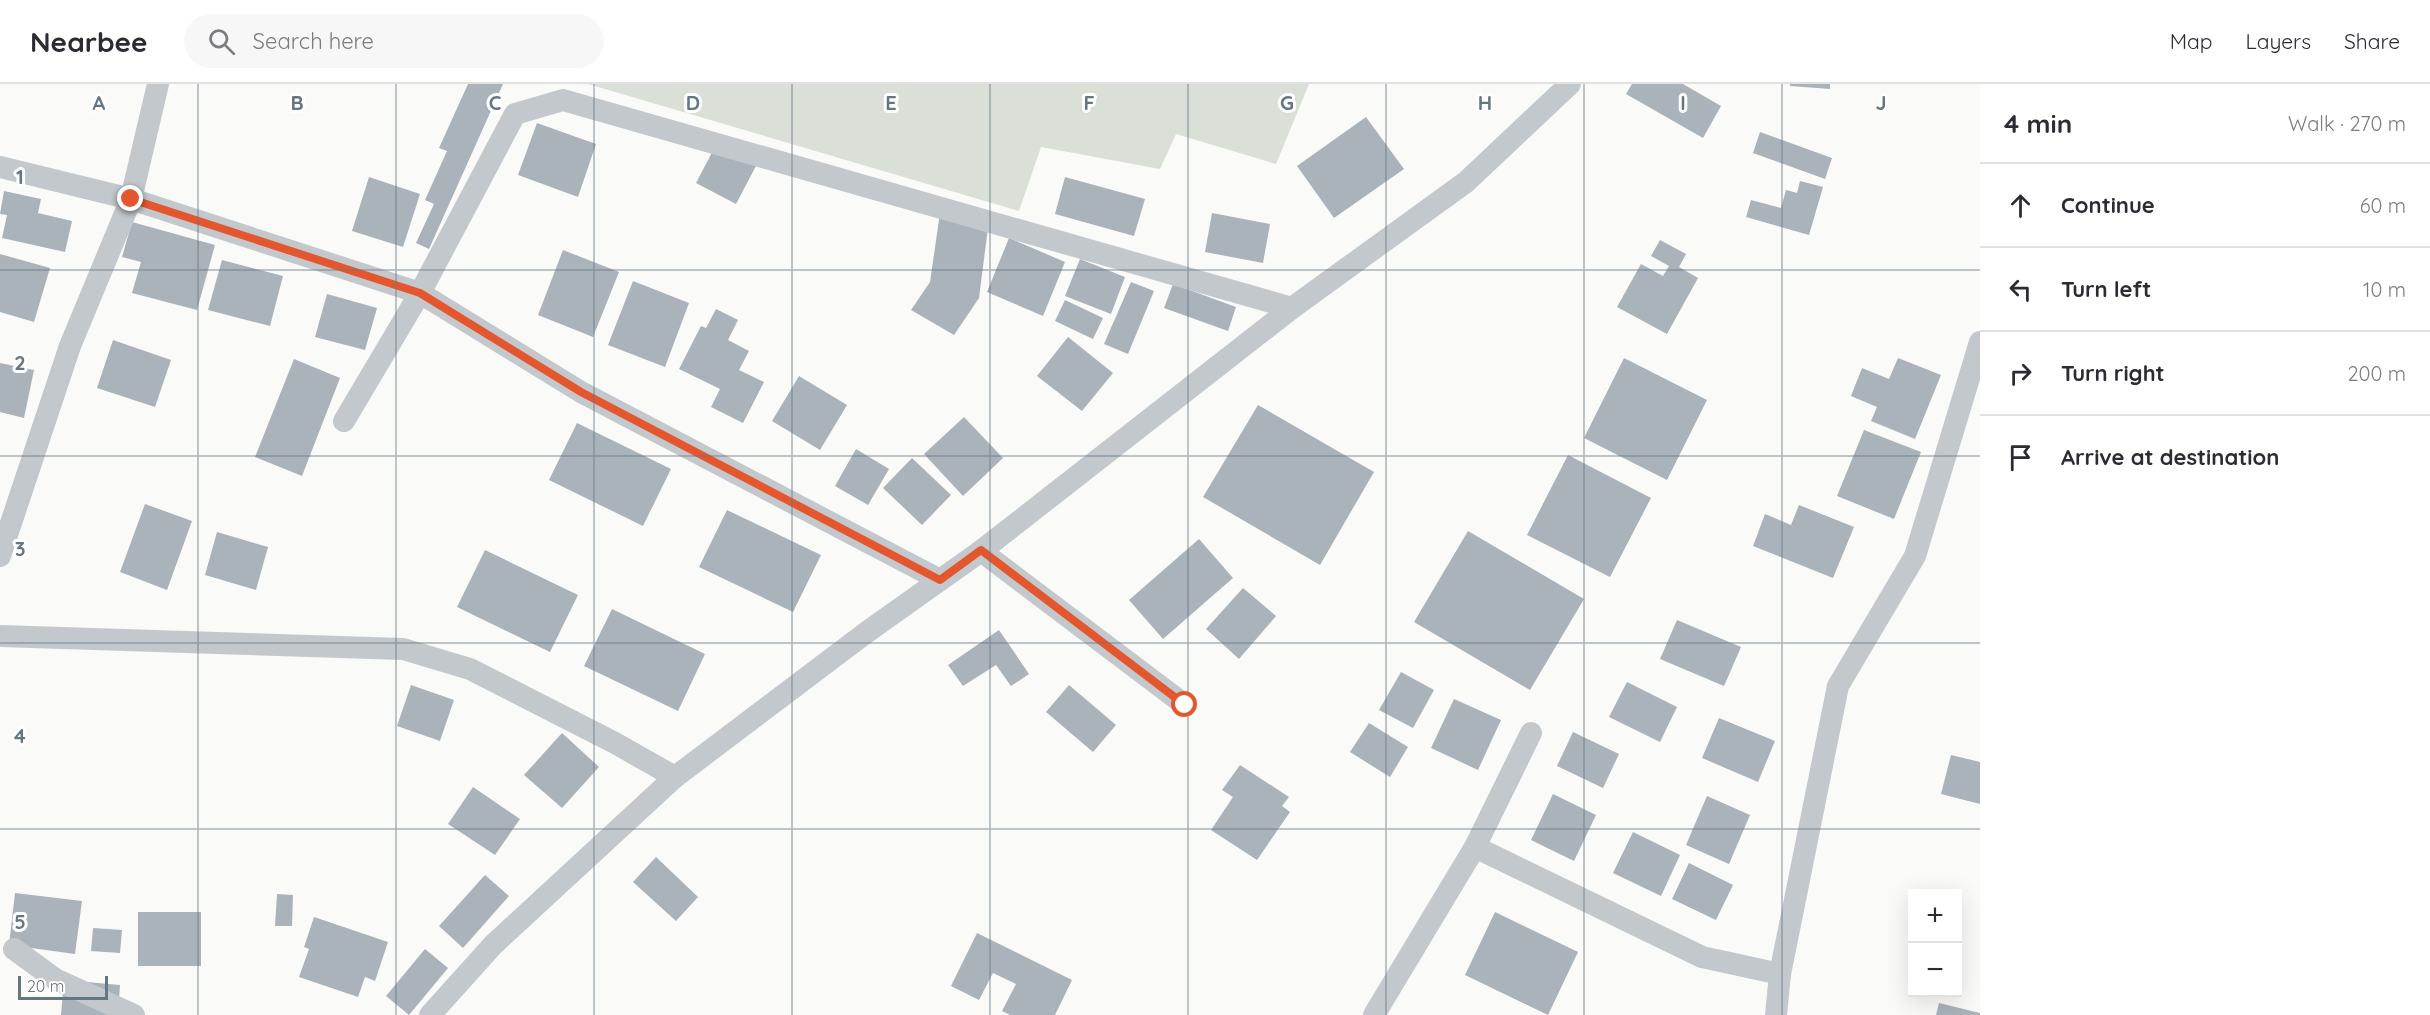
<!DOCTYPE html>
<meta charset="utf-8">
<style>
:root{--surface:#fff;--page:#f7f7f7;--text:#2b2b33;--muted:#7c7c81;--line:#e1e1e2}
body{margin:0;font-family:Quicksand,sans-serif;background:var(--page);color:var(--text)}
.controls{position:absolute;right:18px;bottom:18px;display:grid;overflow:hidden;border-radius:0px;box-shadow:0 6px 24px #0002}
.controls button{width:54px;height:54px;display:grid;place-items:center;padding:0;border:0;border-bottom:2px solid var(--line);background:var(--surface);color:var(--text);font:30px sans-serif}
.scale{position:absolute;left:18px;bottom:15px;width:90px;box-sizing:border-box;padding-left:6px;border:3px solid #657683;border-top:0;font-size:16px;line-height:21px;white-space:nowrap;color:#657683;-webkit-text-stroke:4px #fff;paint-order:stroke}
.stop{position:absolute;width:18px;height:18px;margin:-14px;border:4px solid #e4572e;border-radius:50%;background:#fff}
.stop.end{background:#e4572e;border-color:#fff;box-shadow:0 2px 6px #0008}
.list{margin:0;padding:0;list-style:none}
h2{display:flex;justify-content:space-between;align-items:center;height:78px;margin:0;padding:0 24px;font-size:26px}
h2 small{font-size:20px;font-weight:400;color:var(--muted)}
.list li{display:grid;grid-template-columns:39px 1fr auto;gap:18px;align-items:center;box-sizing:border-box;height:84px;padding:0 24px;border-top:2px solid var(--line)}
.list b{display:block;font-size:22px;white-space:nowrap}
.list em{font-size:20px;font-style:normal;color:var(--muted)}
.icon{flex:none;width:33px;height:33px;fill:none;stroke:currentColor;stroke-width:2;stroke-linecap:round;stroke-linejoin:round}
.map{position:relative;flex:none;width:1980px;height:931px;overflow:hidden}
header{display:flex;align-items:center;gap:36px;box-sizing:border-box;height:84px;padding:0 30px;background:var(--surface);border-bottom:2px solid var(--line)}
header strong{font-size:28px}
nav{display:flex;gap:33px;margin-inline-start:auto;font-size:21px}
.search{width:420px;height:54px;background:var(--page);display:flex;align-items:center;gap:15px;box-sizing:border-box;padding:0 21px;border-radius:33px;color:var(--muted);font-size:22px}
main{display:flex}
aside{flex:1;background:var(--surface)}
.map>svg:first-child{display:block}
.green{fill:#dadfd7}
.building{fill:#aab3b9}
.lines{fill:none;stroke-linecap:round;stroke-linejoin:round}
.street{stroke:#c3c8cc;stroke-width:22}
.route{stroke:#e4572e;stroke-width:8}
.grid{fill:none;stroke:#657683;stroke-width:1.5;stroke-opacity:0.55}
.grid-label{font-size:20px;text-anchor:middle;font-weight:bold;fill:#657683;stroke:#fff;stroke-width:6;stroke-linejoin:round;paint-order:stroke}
</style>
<header>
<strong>Nearbee</strong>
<div class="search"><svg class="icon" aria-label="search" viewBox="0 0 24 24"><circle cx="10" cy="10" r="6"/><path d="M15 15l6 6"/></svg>Search here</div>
<nav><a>Map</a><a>Layers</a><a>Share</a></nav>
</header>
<main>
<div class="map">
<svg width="1980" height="931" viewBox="0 0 1980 931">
<rect width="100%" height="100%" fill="#fafaf8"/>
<polygon class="green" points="588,0 1309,0 1276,80 1176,50 1160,85 1041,63 1019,127"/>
<g class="building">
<polygon points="468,0 503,0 429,165 416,159 434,120 425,116 447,67 439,64"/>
<polygon points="1632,0 1683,0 1721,22 1703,54 1626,10"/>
<polygon points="1790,0 1830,0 1830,5 1790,2"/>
<polygon points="1366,33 1404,85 1334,134 1297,82"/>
<polygon points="537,39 596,60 578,113 518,91"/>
<polygon points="1760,48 1832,74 1825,95 1753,69"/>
<polygon points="717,59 757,80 736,120 696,99"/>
<polygon points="369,93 420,110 403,163 352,147"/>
<polygon points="1065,93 1145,115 1134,152 1055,130"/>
<polygon points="1800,97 1823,103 1809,151 1746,133 1751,116 1781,124 1786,106 1797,109"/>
<polygon points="4,107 41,115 38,129 72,137 65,168 2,154 7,131 0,130"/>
<polygon points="940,129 989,136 979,214 954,251 911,226 930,198"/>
<polygon points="1212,129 1270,140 1263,179 1205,168"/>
<polygon points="132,138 215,161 197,226 132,209 141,178 122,173"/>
<polygon points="1009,154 1065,178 1043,232 987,208"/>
<polygon points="1660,156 1686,170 1679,183 1698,194 1667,250 1617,223 1641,180 1663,192 1669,182 1651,172"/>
<polygon points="563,166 619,188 593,253 538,231"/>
<polygon points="0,170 50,184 34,238 0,228"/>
<polygon points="1080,175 1125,193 1111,230 1065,212"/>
<polygon points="222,176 283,192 270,242 208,226"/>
<polygon points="633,197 689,219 665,283 608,261"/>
<polygon points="1131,198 1154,207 1128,270 1104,260"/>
<polygon points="1173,200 1236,223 1228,247 1164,224"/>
<polygon points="327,210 377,224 365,266 315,253"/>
<polygon points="1065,216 1103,234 1093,255 1055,237"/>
<polygon points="716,225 738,236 728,256 749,267 739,286 764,298 743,339 711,323 720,305 679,285 701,242 706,244"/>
<polygon points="1068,253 1113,289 1082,327 1037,292"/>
<polygon points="113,256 171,276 155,323 97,304"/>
<polygon points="1624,274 1707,316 1667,396 1584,354"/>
<polygon points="1898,274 1941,291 1915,355 1871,337 1877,323 1851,312 1862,284 1889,295"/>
<polygon points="294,275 340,294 302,392 255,373"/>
<polygon points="0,279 34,286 24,334 0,328"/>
<polygon points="799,292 847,321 820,366 772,337"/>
<polygon points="1258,321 1374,388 1320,481 1203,413"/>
<polygon points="964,333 1003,374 963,412 924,370"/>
<polygon points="577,339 671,385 643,442 549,396"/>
<polygon points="1864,346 1921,368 1894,435 1837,412"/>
<polygon points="856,365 889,385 868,421 835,402"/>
<polygon points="1568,371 1651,414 1610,493 1527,451"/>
<polygon points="912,374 951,411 922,441 883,404"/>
<polygon points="145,420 192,437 167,506 120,488"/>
<polygon points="1799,421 1854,443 1833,494 1753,462 1765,430 1791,441"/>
<polygon points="727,426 821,471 793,528 699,483"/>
<polygon points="1468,447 1584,515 1530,606 1414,538"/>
<polygon points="217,448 268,463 256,506 205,491"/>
<polygon points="1199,455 1233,494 1163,555 1129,516"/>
<polygon points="485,466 578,511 550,568 457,523"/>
<polygon points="1243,504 1276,532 1239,575 1206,545"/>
<polygon points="612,525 705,570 678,627 584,582"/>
<polygon points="1677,536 1741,563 1724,602 1660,575"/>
<polygon points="999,546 1029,590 1011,602 996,581 963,602 948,581"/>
<polygon points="1401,588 1434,606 1413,644 1379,626"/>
<polygon points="1627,598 1677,623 1660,658 1609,633"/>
<polygon points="411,601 454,616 440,657 397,642"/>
<polygon points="1069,601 1116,641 1093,668 1046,628"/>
<polygon points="1454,615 1501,636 1478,686 1431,664"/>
<polygon points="1719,634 1775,657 1758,698 1702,674"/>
<polygon points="1369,639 1408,663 1390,693 1350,668"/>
<polygon points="1573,648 1619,670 1603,704 1557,682"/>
<polygon points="562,649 599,683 562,724 524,691"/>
<polygon points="1951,671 1980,678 1980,720 1941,710"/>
<polygon points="1240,681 1289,713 1282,722 1290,728 1257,776 1211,746 1233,713 1222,706"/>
<polygon points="473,703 520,735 495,771 448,740"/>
<polygon points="1553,710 1596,731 1574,777 1531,756"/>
<polygon points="1707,712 1750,731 1729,780 1686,761"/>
<polygon points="1633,748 1680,771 1661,812 1613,789"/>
<polygon points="656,773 698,813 676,837 633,798"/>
<polygon points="1689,779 1733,801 1716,836 1672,815"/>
<polygon points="485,791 509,812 463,864 439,842"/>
<polygon points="15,809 82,817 75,870 9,861"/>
<polygon points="277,810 293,811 292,842 275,842"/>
<rect x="138" y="828" width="63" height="54"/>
<polygon points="1495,828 1578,868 1548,931 1465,891"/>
<polygon points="314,833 388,858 375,897 365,893 358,913 299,893 309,865 304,863"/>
<polygon points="93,844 122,846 120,869 91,867"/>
<polygon points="977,849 1072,896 1055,931 1010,931 1002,927 1016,900 993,889 979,916 951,902"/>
<polygon points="425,865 448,884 409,931 386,912"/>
<polygon points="64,896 120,901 118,931 61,931"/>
<polygon points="1939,919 1980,929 1980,931 1936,931"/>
</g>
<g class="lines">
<g class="street">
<polyline points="0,83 131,115 420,209 581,308 940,496"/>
<polyline points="344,337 420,209 515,30 563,16 1292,224"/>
<polyline points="981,467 1185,621"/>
<polyline points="0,472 70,262 131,115 158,0"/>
<polyline points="0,552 403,565 470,585 615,659 675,693"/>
<polyline points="1475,763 1702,873 1780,890"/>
<polyline points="14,865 55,895 134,931"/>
<polyline points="430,931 493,861 675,693 867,548 981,467 1292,224 1466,98 1570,0"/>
<polyline points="1374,931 1475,763 1531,649"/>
<polyline points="1776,931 1780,890 1838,602 1915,472 1980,258"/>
</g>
</g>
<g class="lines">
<polyline class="route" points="131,115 420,209 581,308 940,496 981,466 1185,621"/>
</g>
<path class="grid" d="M198 0V931M396 0V931M594 0V931M792 0V931M990 0V931M1188 0V931M1386 0V931M1584 0V931M1782 0V931M0 186H1980M0 372H1980M0 559H1980M0 745H1980"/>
<g class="grid-label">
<text x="99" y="26">A</text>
<text x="297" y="26">B</text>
<text x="495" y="26">C</text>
<text x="693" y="26">D</text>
<text x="891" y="26">E</text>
<text x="1089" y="26">F</text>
<text x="1287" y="26">G</text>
<text x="1485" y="26">H</text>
<text x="1683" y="26">I</text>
<text x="1881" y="26">J</text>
<text x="20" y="100">1</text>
<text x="20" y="286">2</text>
<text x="20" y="472">3</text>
<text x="20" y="659">4</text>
<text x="20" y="845">5</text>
</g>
</svg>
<div class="controls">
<button>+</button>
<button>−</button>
</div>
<div class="scale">20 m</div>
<div class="stop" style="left:1185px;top:621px"></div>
<div class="stop end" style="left:131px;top:115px"></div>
</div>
<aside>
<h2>4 min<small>Walk · 270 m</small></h2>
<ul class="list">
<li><svg class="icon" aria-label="ahead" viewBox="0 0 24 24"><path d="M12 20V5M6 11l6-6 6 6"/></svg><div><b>Continue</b></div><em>60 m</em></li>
<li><svg class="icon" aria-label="left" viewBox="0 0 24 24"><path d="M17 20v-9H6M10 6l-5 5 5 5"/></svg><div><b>Turn left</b></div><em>10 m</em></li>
<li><svg class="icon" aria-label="right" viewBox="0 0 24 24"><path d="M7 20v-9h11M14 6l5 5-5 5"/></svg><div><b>Turn right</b></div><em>200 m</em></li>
<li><svg class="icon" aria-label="arrive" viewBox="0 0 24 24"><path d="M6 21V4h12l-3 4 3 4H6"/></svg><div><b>Arrive at destination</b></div></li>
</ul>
</aside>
</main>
